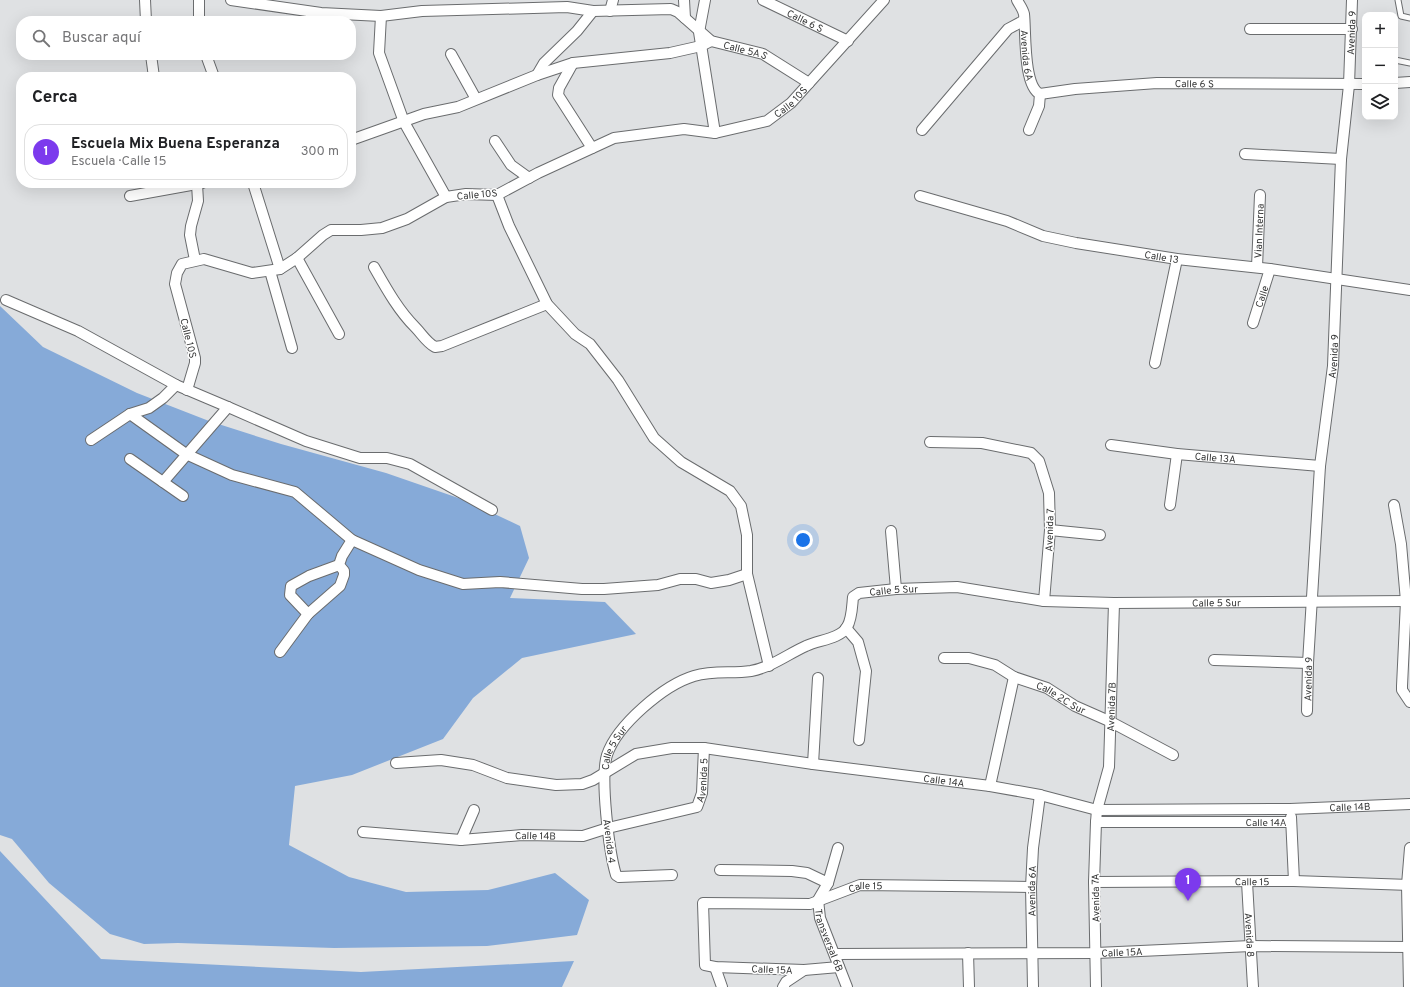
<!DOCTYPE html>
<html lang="es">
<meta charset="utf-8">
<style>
:root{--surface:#fff;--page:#f6f6f6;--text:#202124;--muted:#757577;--line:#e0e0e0;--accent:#7c3aed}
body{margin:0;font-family:Overpass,sans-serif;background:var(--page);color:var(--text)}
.controls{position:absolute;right:12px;top:12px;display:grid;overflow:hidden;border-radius:8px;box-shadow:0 4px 16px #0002}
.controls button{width:36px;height:36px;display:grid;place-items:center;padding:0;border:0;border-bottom:1px solid var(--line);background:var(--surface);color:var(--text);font:20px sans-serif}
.you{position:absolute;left:803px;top:540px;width:14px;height:14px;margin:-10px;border:3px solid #fff;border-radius:50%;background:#1a73e8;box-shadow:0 0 0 6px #1a73e833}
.badge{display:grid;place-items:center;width:26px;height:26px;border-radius:50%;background:var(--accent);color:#fff;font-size:13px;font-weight:700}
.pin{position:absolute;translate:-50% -33px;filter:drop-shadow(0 1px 2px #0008)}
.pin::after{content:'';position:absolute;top:21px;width:14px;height:12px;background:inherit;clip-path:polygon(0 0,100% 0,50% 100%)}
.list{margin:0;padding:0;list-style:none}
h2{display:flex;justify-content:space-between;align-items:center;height:52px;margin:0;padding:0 16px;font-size:17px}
h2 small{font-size:13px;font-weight:400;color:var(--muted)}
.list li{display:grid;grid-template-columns:26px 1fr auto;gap:12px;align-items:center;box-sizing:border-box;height:56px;margin:0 8px 8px;padding:0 8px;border:1px solid var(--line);border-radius:16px}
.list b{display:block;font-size:15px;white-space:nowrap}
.list p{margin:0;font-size:13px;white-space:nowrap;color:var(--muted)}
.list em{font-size:13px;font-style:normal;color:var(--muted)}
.icon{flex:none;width:22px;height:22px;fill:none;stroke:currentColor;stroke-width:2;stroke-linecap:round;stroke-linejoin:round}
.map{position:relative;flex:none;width:1410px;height:987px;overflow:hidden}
.search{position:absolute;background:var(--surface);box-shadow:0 4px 16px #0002;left:16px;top:16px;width:340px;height:44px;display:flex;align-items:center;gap:10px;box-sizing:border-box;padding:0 14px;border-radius:16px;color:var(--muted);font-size:15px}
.panel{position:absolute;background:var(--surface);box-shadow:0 4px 16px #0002;left:16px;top:72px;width:340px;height:116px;border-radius:16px}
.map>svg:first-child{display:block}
.forest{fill:#86aad8}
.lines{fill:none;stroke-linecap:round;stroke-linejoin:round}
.lane-casing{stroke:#6a6c6e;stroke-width:7}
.street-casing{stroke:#6a6c6e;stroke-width:12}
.lane{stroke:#fff;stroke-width:5}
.street{stroke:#fff;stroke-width:10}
.labels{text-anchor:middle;stroke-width:3;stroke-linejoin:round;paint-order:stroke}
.street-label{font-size:10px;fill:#363737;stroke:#fff}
</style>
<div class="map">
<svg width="1410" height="987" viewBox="0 0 1410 987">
<rect width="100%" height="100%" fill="#dfe1e3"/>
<g class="forest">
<polygon points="0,306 43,347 137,393 209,421 281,444 386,473 467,501 520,526 529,558 510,598 605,602 636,634 522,658 473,698 443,739 352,775 295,786 289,845 349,877 406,892 488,890 555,873 589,900 577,935 487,946 334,948 178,943 144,944 110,934 49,883 12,839 0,835"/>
<polygon points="0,851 101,959 361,972 574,961 562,987 0,987"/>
</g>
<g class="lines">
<g class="lane-casing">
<g id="lane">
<polyline points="1398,0 1401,16 1410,18"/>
<polyline points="1395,60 1410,63"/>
</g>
</g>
<g class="street-casing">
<g id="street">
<polyline points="145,0 146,21"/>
<path id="s1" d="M231 0 321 13 381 16 422 11 567 7 593 11 671 9 678 12 711 41 763 54 809 83"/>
<polyline points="684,0 685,18"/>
<polyline points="705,0 699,32 715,133"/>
<path id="s2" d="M763 0 848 41"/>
<path id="s3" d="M1017 0C1019 4 1023 9 1024 14 1026 31 1023 86 1040 94L1039 106 1029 130"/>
<polyline points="610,11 613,0"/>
<polyline points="381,16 379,53 404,122 446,197"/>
<polyline points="199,21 199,0"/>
<polyline points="1250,29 1352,29"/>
<polyline points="451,54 476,99"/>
<polyline points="151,55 154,77"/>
<polyline points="206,55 214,77"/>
<polyline points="573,63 559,88 558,95 592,148"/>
<polyline points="537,75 544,63 577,31 593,11"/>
<polyline points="1395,83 1410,82"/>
<path id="s4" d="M1040 94 1075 89 1157 83 1365 84"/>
<polyline points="922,130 1008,29 1023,21"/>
<polyline points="351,140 424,114 458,107 537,75 573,63 670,53 701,46 711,41"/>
<polyline points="495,141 511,165 529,178"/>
<polyline points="1245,154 1341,159"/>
<polyline points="253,183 280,269"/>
<polyline points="497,195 509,226 547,304 575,334 590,344 618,380 654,438 681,462 730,491 741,506 747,535 747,574 769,666"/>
<polyline points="130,196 202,183"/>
<path id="s5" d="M920 196 1007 221 1043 236 1076 243 1177 259 1270 269 1410 290"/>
<polyline points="297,258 339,334"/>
<polyline points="195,260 190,235 191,226 198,201 197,184"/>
<path d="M374 267C386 288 398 310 415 327 422 334 426 342 435 347L442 346 547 304"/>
<path id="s6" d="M1257 267 1260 195"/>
<polyline points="270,271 292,348"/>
<polyline points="6,300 78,331 176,385 228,407 306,441 360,458 387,458 410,464 492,510"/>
<path id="s7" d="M1253 323 1270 269"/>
<polyline points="1155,363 1177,259"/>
<path id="s8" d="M187 390 195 363V358L175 284 177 273 182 264 204 259 252 273 280 269 297 258 323 235 331 230H361L382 228 407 219 446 197 466 194 497 195 538 173 614 138 684 129 715 133 767 121 791 103 884 0"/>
<polyline points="130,414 186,454 232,475 295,492 352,540 419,570 463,584 500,582 582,589 604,589 658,585 680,579 696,579 711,583 729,580 747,574"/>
<polyline points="91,440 130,414 149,408 163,398 176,385"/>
<polyline points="930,442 982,443 1031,453 1039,461 1049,493 1050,530 1044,601"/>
<path id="s9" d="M1111 445 1177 454 1320 466"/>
<polyline points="130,459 183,496"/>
<polyline points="163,482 228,407"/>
<polyline points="1170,505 1177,454"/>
<polyline points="1394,505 1401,544 1406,601 1402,686 1402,690 1410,702"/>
<polyline points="1050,530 1100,535"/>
<polyline points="891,531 896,589"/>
<polyline points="308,614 290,595 291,586 309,576 339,565"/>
<polyline points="846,628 858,642 866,671 859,740"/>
<polyline points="280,652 308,614 340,586 344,575 344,571 339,565 342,556 352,540"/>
<path id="s10" d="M944 658H969L995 665 1014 677 1047 688 1075 706 1109 721 1173 755"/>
<polyline points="1214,660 1308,663"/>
<path id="s11" d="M1307 711 1308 663 1320 466 1333 366 1341 159 1349 85 1352 0"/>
<path id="s12" d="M396 763 441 760 473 765 507 778 556 785 582 784 593 780 636 754 672 748H704L813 764 990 786 1040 795 1097 810 1290 809 1410 804"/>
<polyline points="813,764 818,678"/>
<polyline points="990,786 1014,677"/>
<polyline points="1291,817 1294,881"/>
<path id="s13" d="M1096 822H1291"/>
<path id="s14" d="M363 832 461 840 522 835 583 836 608 828 697 807 702 793 704 748"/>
<polyline points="461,840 474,810"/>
<path id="s15" d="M838 848 828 883 818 900 820 918 847 987"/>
<polyline points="720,870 792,871 807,873 828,883"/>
<path id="s16" d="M672 875 619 877 616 875C609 852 600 777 607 755 617 725 664 685 694 676 714 670 732 674 751 671 772 667 788 654 806 646 818 640 840 639 847 627 852 619 852 607 853 597L859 593 896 589 957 587 1044 601 1114 603 1410 601"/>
<path id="s17" d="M1094 882 1294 881 1410 885"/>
<path id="s18" d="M1247 882 1253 987"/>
<polyline points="968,953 969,987"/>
<path id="s19" d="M835 954 1096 953 1251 946 1409 947"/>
<polyline points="715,967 722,987"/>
<path id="s20" d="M839 967 804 970 715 967 705 965 703 903 810 904 860 885 1031 887"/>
<polyline points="783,987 786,982 804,970"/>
<path id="s21" d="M1033 987 1031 887 1033 848 1040 795"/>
<path id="s22" d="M1096 987 1094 882 1096 822 1097 810 1109 767 1114 603"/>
<polyline points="1409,987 1407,885 1410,848"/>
</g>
</g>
<use href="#lane" class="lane"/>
<use href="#street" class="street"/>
</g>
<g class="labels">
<g class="street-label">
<text dy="4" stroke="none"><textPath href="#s2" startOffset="47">Calle 6 S</textPath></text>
<text dy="4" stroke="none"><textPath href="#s11" startOffset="680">Avenida 9</textPath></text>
<text dy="4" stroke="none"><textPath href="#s1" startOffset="529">Calle 5A S</textPath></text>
<text dy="4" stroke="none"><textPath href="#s3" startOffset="57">Avenida 6A</textPath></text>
<text dy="4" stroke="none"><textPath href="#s4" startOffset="155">Calle 6 S</textPath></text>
<text dy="4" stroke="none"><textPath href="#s8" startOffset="786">Calle 10S</textPath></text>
<text transform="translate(477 194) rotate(-5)" y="4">Calle 10S</text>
<text dy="4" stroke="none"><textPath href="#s6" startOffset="36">Vian Interna</textPath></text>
<text dy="4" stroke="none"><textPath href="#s5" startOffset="250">Calle 13</textPath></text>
<text dy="4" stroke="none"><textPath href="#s7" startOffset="28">Calle</textPath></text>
<text transform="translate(189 338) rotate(76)" y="4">Calle 10S</text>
<text dy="4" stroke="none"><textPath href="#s11" startOffset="356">Avenida 9</textPath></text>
<text dy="4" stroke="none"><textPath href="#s9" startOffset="105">Calle 13A</textPath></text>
<text transform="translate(1049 530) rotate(-88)" y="4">Avenida 7</text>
<text dy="4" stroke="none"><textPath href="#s16" startOffset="535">Calle 5 Sur</textPath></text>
<text dy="4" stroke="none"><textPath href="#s16" startOffset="859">Calle 5 Sur</textPath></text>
<text dy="4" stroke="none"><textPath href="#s11" startOffset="32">Avenida 9</textPath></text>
<text dy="4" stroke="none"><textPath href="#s10" startOffset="126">Calle 2C Sur</textPath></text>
<text dy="4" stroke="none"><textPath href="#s22" startOffset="282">Avenida 7B</textPath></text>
<text dy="4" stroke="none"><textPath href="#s16" startOffset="187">Calle 5 Sur</textPath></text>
<text dy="4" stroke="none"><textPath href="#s14" startOffset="366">Avenida 5</textPath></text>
<text dy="4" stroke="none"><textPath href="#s12" startOffset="562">Calle 14A</textPath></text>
<text dy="4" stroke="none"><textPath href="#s12" startOffset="971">Calle 14B</textPath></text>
<text dy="4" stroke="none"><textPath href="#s13" startOffset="170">Calle 14A</textPath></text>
<text dy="4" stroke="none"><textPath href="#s14" startOffset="173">Calle 14B</textPath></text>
<text transform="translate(610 841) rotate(83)" y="4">Avenida 4</text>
<text dy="4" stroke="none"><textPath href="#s17" startOffset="158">Calle 15</textPath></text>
<text dy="4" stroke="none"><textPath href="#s20" startOffset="362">Calle 15</textPath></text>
<text dy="4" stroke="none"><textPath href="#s21" startOffset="96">Avenida 6A</textPath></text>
<text transform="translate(1095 898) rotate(-91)" y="4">Avenida 7A</text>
<text dy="4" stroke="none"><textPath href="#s18" startOffset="53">Avenida 8</textPath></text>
<text dy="4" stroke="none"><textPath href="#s15" startOffset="98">Transversal 6B</textPath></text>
<text dy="4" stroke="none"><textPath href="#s19" startOffset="287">Calle 15A</textPath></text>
<text transform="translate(772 969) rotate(2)" y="4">Calle 15A</text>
</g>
</g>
</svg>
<div class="controls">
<button>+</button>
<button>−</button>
<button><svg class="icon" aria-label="layers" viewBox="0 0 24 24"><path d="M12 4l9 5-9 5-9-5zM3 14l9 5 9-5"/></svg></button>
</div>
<div class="you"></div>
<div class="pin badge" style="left:1188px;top:901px">1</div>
<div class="search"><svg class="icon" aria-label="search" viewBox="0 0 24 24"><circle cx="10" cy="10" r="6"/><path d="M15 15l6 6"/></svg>Buscar aquí</div>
<section class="panel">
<h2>Cerca<small></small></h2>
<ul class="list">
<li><span class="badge">1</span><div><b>Escuela Mix Buena Esperanza</b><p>Escuela · Calle 15</p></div><em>300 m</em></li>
</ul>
</section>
</div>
